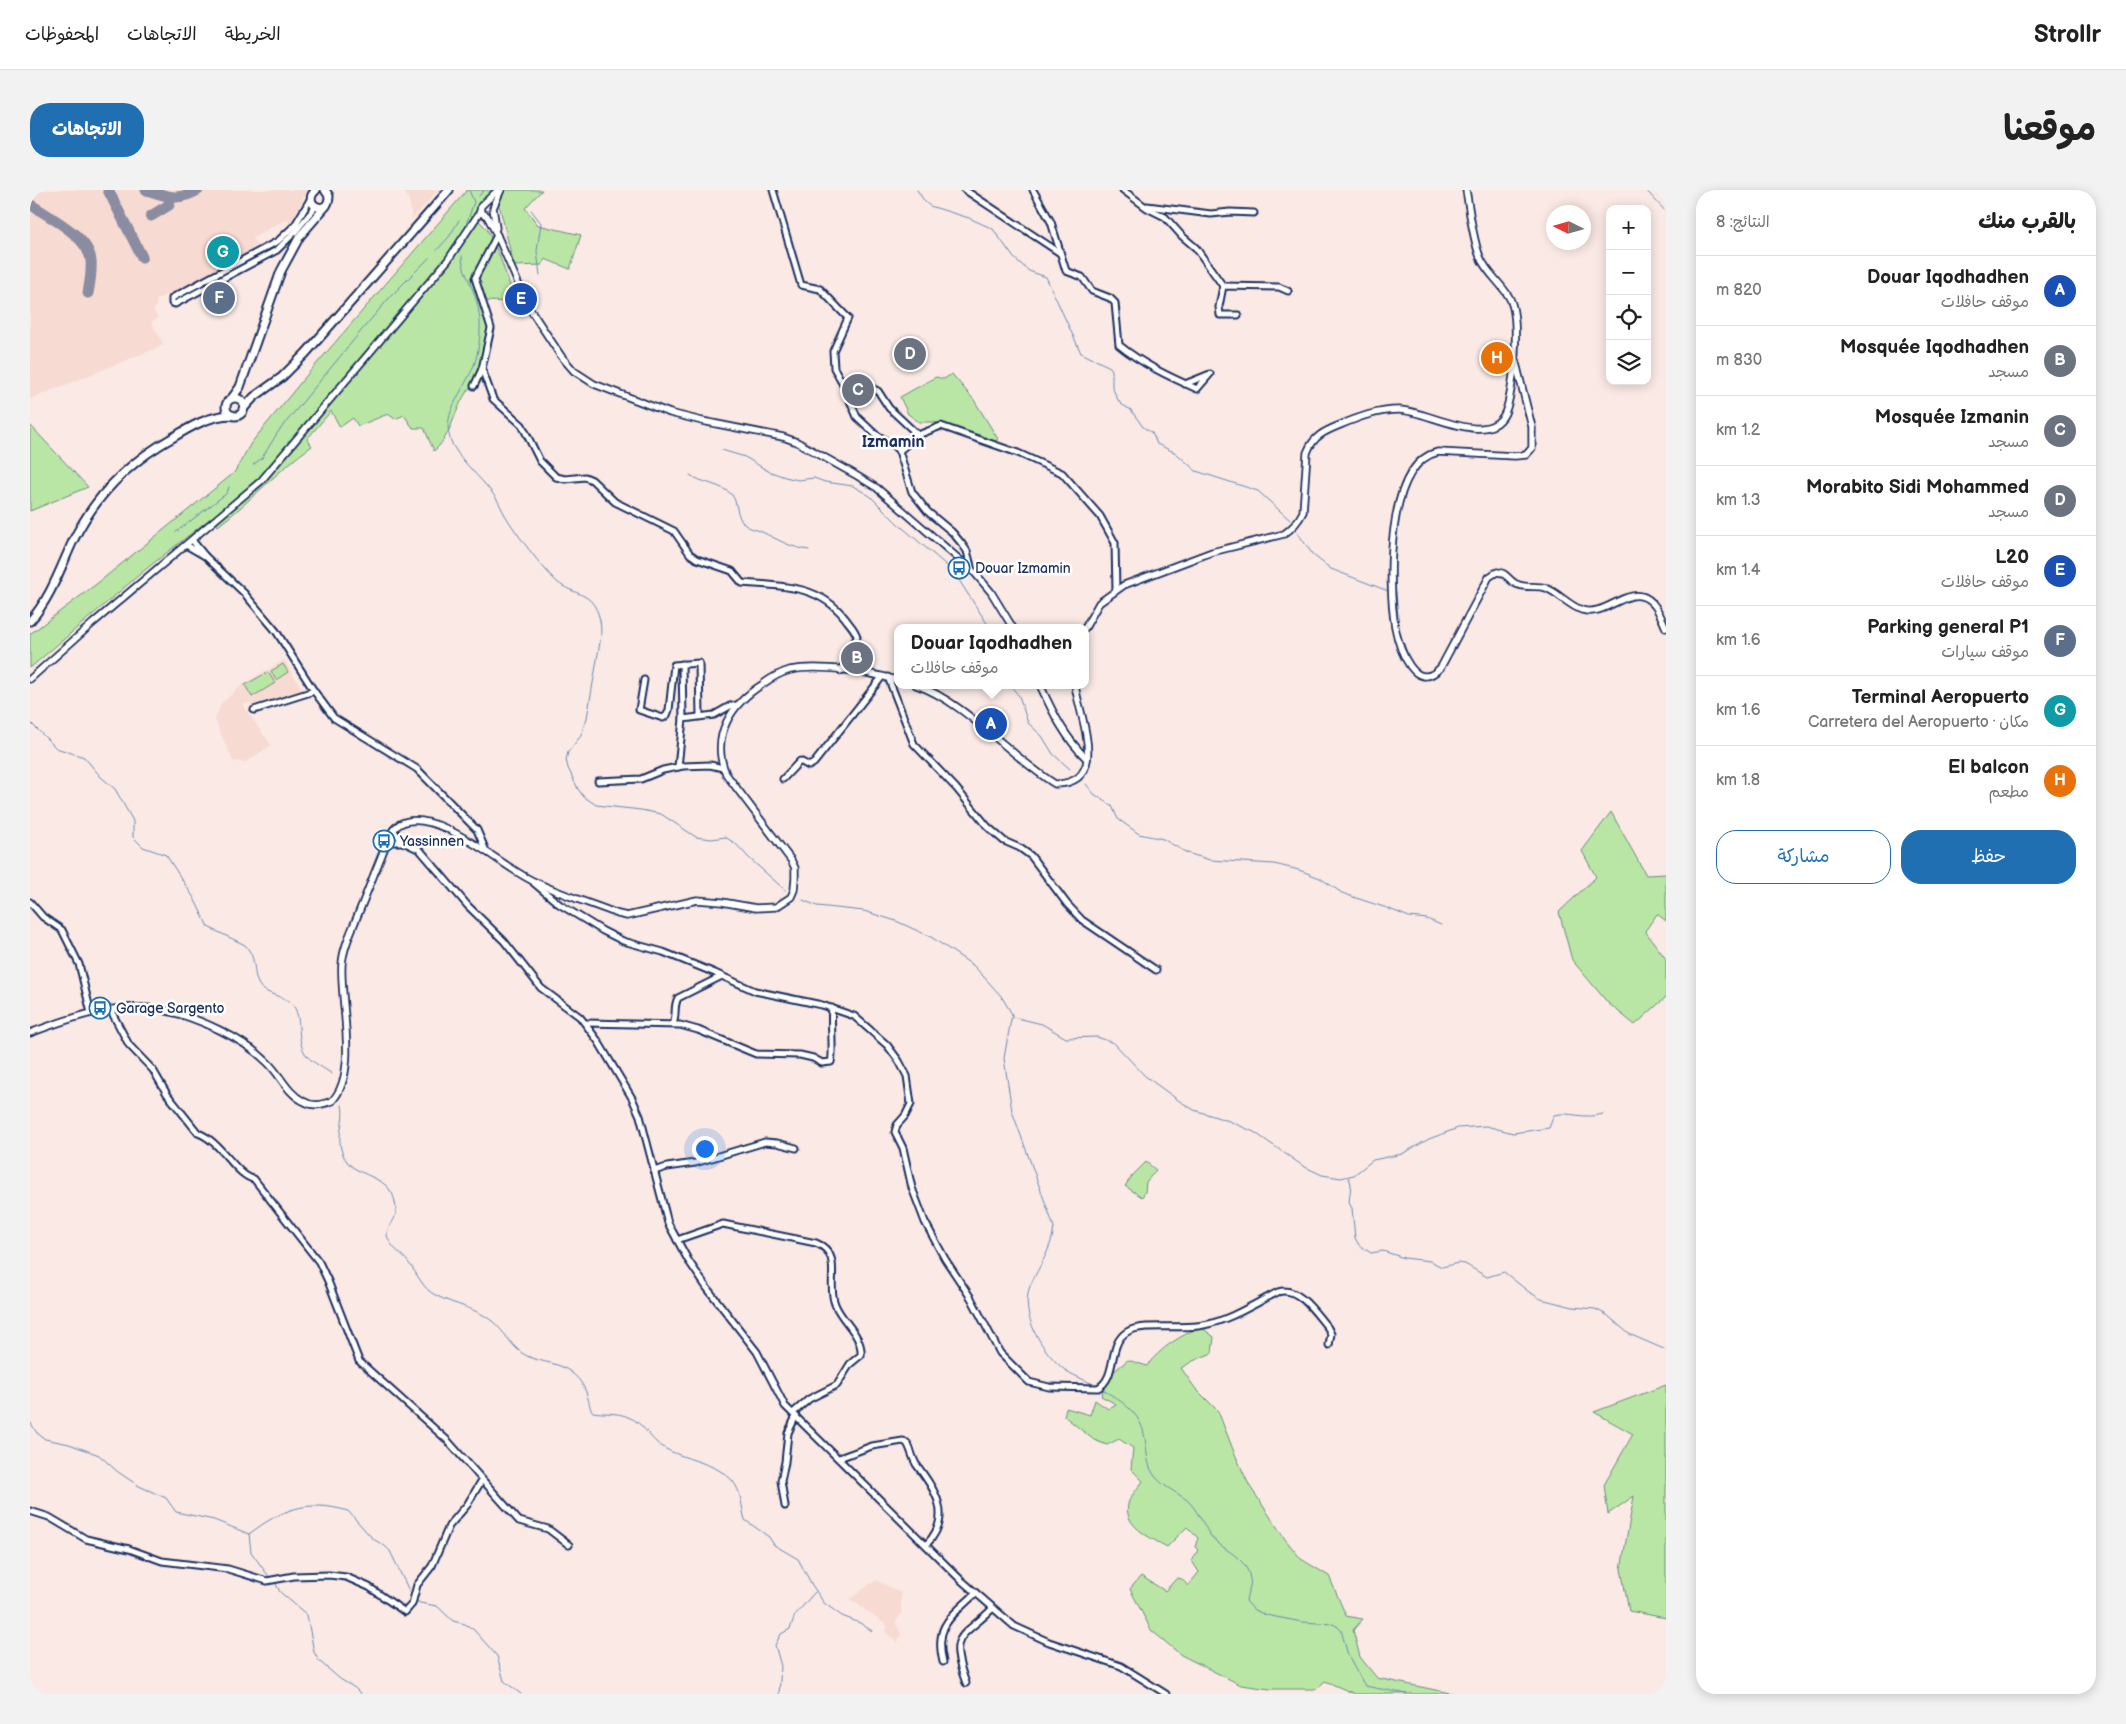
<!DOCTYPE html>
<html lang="ar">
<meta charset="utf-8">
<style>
:root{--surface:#fff;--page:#f2f2f2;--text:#222;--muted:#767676;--line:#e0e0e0;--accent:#1f6fb2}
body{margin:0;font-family:"Balsamiq Sans","Playpen Sans Arabic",sans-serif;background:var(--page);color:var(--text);direction:rtl}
.controls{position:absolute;right:15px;top:15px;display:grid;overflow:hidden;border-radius:10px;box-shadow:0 2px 12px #0003}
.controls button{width:45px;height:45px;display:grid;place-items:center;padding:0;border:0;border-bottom:1px solid var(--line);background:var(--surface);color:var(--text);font:25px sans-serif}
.compass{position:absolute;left:1516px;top:15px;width:45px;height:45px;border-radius:50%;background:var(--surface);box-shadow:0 2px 12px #0003;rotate:275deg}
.you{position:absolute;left:674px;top:958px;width:18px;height:18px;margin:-12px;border:4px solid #fff;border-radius:50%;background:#1a73e8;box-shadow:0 0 0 8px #1a73e833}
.badge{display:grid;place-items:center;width:32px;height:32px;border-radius:50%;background:var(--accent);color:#fff;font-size:16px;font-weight:700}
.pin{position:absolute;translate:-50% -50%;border:2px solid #fff;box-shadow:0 1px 5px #0006}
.popup{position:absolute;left:864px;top:434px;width:195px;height:65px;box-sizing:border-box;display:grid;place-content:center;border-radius:10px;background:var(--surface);filter:drop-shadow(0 1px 4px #0005);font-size:16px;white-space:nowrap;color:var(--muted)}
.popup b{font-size:19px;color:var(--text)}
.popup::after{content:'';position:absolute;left:50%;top:100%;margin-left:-10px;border:10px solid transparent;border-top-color:var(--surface)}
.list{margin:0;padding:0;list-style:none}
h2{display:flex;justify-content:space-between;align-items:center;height:65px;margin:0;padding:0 20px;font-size:21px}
h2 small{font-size:16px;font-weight:400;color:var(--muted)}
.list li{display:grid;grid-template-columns:32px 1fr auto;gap:15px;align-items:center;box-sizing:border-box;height:70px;padding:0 20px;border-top:1px solid var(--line)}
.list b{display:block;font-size:19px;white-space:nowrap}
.list p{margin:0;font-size:16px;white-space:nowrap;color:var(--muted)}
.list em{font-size:16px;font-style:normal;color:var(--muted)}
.actions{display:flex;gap:10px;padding:15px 20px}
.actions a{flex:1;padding:11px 0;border:1px solid var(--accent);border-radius:20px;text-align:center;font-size:18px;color:var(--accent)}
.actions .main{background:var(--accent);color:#fff}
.icon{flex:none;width:28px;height:28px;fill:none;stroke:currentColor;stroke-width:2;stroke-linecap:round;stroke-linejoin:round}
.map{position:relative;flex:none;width:1636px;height:1504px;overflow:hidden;direction:ltr;border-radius:20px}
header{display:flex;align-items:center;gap:30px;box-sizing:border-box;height:70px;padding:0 25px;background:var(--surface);border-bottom:1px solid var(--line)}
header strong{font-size:24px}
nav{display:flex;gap:28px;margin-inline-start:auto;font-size:18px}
.intro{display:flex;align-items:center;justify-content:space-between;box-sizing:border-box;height:120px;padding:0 30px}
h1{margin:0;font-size:35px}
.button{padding:12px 22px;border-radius:20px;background:var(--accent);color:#fff;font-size:18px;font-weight:700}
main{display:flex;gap:30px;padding:0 30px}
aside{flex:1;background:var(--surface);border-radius:20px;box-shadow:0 2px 12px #0003}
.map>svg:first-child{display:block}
.built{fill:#f7dad1}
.green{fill:#b9e6a4;stroke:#6a8a81}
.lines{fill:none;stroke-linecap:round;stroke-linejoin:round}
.stream{stroke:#678ab7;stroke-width:1}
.taxiway{stroke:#8a8ca1;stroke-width:11}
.minor-casing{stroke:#1b2f5e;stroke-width:9}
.tertiary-casing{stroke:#1b2f5e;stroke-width:9}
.secondary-casing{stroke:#1b2f5e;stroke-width:11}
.minor{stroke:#fff;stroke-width:5}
.tertiary{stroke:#fff;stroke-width:5.5}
.secondary{stroke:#fff;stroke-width:7}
.labels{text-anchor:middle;stroke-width:5;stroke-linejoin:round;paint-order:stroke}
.poi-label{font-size:14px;fill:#1b2f5e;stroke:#fff;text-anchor:start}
.quarter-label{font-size:16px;font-weight:bold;fill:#1b2f5e;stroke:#fff}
</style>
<header>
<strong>Strollr</strong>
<nav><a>الخريطة</a><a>الاتجاهات</a><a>المحفوظات</a></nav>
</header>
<div class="intro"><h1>موقعنا</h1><a class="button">الاتجاهات</a></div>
<main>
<aside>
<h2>بالقرب منك<small>النتائج: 8</small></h2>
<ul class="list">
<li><span class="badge" style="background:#1a4fb4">A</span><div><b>Douar Iqodhadhen</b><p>موقف حافلات</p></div><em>820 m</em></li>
<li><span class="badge" style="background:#6b7280">B</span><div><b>Mosquée Iqodhadhen</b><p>مسجد</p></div><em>830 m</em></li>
<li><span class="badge" style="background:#6b7280">C</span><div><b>Mosquée Izmanin</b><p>مسجد</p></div><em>1.2 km</em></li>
<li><span class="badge" style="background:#6b7280">D</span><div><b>Morabito Sidi Mohammed</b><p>مسجد</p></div><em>1.3 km</em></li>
<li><span class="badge" style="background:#1a4fb4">E</span><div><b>L20</b><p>موقف حافلات</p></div><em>1.4 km</em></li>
<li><span class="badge" style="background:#5c6f8a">F</span><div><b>Parking general P1</b><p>موقف سيارات</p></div><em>1.6 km</em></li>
<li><span class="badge" style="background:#0f9aa8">G</span><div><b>Terminal Aeropuerto</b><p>مكان · Carretera del Aeropuerto</p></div><em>1.6 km</em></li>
<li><span class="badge" style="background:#e8710a">H</span><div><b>El balcon</b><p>مطعم</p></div><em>1.8 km</em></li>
</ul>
<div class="actions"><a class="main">حفظ</a><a>مشاركة</a></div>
</aside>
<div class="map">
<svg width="1636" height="1504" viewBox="0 0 1636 1504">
<rect width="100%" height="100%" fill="#fae9e4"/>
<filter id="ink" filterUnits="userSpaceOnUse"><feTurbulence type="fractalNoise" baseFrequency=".02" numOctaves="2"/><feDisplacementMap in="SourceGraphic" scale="10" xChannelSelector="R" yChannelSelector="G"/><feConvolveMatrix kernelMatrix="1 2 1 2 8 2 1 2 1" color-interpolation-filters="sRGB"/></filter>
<g filter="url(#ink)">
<g class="built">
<polygon points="0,0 277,0 261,34 257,29 241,37 223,48 227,56 222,58 223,60 140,106 139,103 126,110 126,117 123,119 128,128 121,132 134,155 0,209"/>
<polygon points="374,0 408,0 382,29 379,10"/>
<polygon points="254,470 273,501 232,515 217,513 212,515 241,555 216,572 203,571 185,530 191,514 212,495"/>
<polygon points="846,1390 871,1403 871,1424 865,1432 871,1444 867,1452 855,1442 858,1436 820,1409"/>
</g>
<g class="green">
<path d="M437 0H512L495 18 508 35 551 45 540 79 515 69 512 75 484 76 470 18 459 5 443 25 457 39 468 62 486 112 455 111 465 140 455 173V185C423 203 428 240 404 261L394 238H383L374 225 365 229 358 224 328 236 323 228 310 237 301 221 277 249 282 256C248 280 221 311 188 336L182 327 116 379 0 478V444L69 392 204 283 221 253 276 186Z"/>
<polygon points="922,184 944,210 968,249 965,252 904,232 889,232 878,224 870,207 906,187 914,189"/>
<polygon points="0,235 58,297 0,321"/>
<polygon points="253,474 258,482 246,490 241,481"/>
<polygon points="238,482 245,493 222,507 215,495"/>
<polygon points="1581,622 1616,685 1636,684 1636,731 1627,724 1615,741 1636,769 1636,807 1605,835 1578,813 1542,770 1529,722 1566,687 1552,661"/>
<polygon points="1116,972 1126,980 1116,992 1115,1002 1112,1007 1095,996 1102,986"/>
<path d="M1171 1137 1184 1147 1182 1163 1163 1171 1151 1178 1165 1198 1188 1221 1204 1262 1219 1295 1255 1349 1271 1369 1299 1386 1316 1426 1333 1429 1323 1440 1330 1467 1347 1488 1425 1504H1325L1295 1491 1286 1499H1240L1211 1495 1151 1465 1121 1440 1100 1399 1111 1386 1135 1401 1147 1388 1152 1389 1158 1396 1169 1382 1162 1371 1168 1360 1165 1357 1168 1348 1157 1337 1137 1357C1121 1348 1090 1335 1099 1311 1102 1304 1109 1297 1113 1291L1101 1279 1103 1258 1089 1249 1077 1255 1064 1250 1034 1226 1036 1218 1060 1225 1065 1210 1078 1219 1086 1214 1071 1206 1077 1187 1098 1170 1117 1176C1131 1157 1150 1146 1171 1137Z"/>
<polygon points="1636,1195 1636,1428 1599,1421 1591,1379 1604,1306 1578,1324 1574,1295 1603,1244 1564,1222"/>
</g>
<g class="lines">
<g class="stream">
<polyline points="887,0 895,12 900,16 939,28 963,39 984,68 999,81 1016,87 1051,163 1080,177 1082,180 1082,197 1088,210 1091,214 1101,220 1113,237 1122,243 1127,254 1146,263 1166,281 1228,301 1260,330"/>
<polyline points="1616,0 1636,22"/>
<polyline points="449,6 454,0"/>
<polyline points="501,20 511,33 507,61 510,85"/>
<polyline points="436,35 444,12 439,0"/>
<polyline points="407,60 419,47 429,30"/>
<path d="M432 66C432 78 438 87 442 98 452 122 452 144 446 169 437 201 402 228 427 262 439 279 455 292 466 308 470 314 472 320 475 325 487 345 510 375 526 391 537 402 556 402 564 415 571 426 572 440 570 452L557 528 550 547 538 562 536 570 538 578 548 599 553 606 566 615 611 620 631 624 666 647 682 649 695 647 706 654 719 668 755 700"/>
<polyline points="692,260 715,267 738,281 755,287 768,290 784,288 795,292 823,296 840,306 867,333 923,381 960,438"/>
<polyline points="223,275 232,268 248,242 336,135 360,107 399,68"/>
<path d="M660 285C671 293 692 294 702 305 708 313 706 326 714 334 719 339 726 339 732 342 747 349 761 358 779 360"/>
<polyline points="146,342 197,303 199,297"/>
<polyline points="1267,342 1283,365 1301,379 1358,401"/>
<polyline points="1366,402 1369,440 1380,471"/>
<polyline points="980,495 989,506 998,533 1012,546 1023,564 1040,579"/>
<path d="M0 532 26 558 54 567 71 587 85 599 103 631V647L113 657 136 665 164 708 178 737 215 755C228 769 222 784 229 795 236 806 254 805 262 814 274 828 264 850 277 866 283 873 294 878 302 884"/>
<polyline points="1056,594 1064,604 1082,616 1088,629 1109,644 1133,649 1157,663 1180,670 1244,674 1269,680 1290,688 1312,703 1326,708 1357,718 1379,727 1397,729 1411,735"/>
<path d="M773 710 787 716 834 721 866 731 901 747 944 776 971 806 982 824 974 868 982 921 1024 1037C1022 1059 1009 1076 1000 1096 989 1125 1013 1163 1035 1180 1044 1186 1055 1190 1065 1195"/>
<path d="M983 827 1012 834 1036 848 1067 847 1084 853 1115 886 1148 910 1164 920 1199 931 1224 942 1273 976 1292 985 1311 988 1324 985 1343 970 1372 964 1399 949 1428 938 1456 936 1483 943 1519 938 1524 925C1540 921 1554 930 1573 924"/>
<path d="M312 915C316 934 304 946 314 967 323 986 352 984 362 1003 365 1009 368 1023 364 1029 360 1038 353 1041 360 1052 364 1060 373 1065 378 1072 388 1084 392 1099 407 1106 425 1115 446 1118 462 1131 475 1141 482 1159 497 1166 512 1173 529 1172 542 1183 550 1189 556 1199 558 1209 560 1214 559 1218 563 1222 574 1224 587 1222 598 1227 613 1232 619 1248 632 1257 654 1270 685 1272 702 1290 712 1302 711 1316 715 1330L739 1347 744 1355 768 1369 782 1395 794 1413 812 1426 830 1433 842 1441"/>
<polyline points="1319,988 1321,994 1319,1013 1322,1018 1325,1048 1329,1055 1341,1063 1353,1061 1374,1068 1400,1071 1412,1077 1428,1073 1435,1074 1457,1087 1474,1082 1499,1102 1511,1109 1543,1117 1565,1119 1577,1125 1599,1144 1636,1160"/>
<path d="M1071 1199C1089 1209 1110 1222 1114 1244 1118 1259 1115 1272 1124 1285 1133 1297 1145 1301 1157 1310 1167 1319 1173 1334 1180 1345 1192 1361 1217 1366 1220 1389 1222 1396 1217 1403 1216 1411L1224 1420 1236 1425 1272 1432 1303 1434 1308 1437 1311 1440 1318 1465 1335 1496 1377 1504"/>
<path d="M0 1232 7 1243 15 1249 39 1254 69 1265 88 1282 109 1296 136 1308 146 1322 184 1330 219 1344C252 1319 277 1309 318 1321L343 1349 355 1356 360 1361 382 1407"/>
<polyline points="219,1344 221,1362 240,1388"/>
<polyline points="245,1392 250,1402 277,1425 284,1462 289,1471 310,1489 325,1498 331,1504"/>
<polyline points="385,1410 390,1413 407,1416 423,1431 435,1434 443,1439 467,1466 474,1491 491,1504"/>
<polyline points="749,1504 751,1476 745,1455 751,1444 760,1439 765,1425 785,1402"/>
</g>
<g class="taxiway">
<polyline points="78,0 112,67"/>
<path d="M116 0C138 6 147 12 168 0"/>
<path d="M0 14C19 27 59 46 61 71 62 82 60 92 58 103"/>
<polyline points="121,26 139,15 140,9 137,6"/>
</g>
<g class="minor-casing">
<g id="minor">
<polyline points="743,0 771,95 790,99 818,128 803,161 804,178 812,192 827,227 844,243 863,255 869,261 882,302 898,322 922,342 932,354 937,361 942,380"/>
<polyline points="935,0 1030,63"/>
<path d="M1003 0 1021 32 1036 81 1052 87 1062 101 1080 108 1085 113 1089 155C1112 174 1140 187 1167 199L1180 184 1155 194"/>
<polyline points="1093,0 1117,18 1135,27 1152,46 1166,58 1193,96"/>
<polyline points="281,8 265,35 248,51 142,108 142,113 145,114 247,60 266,41 286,16"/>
<polyline points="1117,16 1181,24 1200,22 1224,23"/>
<polyline points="1208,125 1190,125 1189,117 1193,96 1249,97 1258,101"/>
<path d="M452 179 463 209 492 235 510 271 526 287 535 289 555 287 562 290 585 312 644 341 660 364 667 369 702 381 712 393C751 396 788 394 815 428 819 434 826 440 827 447L811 481"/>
<polyline points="812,192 833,194 848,201 859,218 888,245 911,236 988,263 1032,283 1070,326 1085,353 1086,400"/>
<polyline points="444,196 452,179 461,138 445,88 467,45"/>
<polyline points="869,261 888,245"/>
<polyline points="156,355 175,366 162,350"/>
<polyline points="175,366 214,403 246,441 284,501 304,528 387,579 447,640 456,661"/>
<polyline points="652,474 653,529"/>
<polyline points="858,487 884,554 926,598 958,637 974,651 990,658 1001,666 1037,714 1052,730 1126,780"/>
<polyline points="614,490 609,520 633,528 637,525 639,520 644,475 669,473 670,526"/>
<polyline points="224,520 284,501"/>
<polyline points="648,577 653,529 684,525 700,516 707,515"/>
<polyline points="753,589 770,571 779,576 784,573 852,487"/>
<polyline points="568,591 611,589 633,580 653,576 680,575 693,578"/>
<polyline points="357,652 373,652 363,640"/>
<polyline points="373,652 390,660 438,716 474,751 511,798 550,827 568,851 602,908 610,926 638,1033 658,1070 677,1098 727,1162 755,1216 931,1390 984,1436 1019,1452 1091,1476 1136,1504"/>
<path d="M504 693 529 714 573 741 593 751 633 762 685 783 725 801 792 815 824 826 857 855 869 871 877 886 881 914 875 926 867 935 865 942 873 958 882 998 895 1032 915 1069 941 1108 970 1163 999 1192 1019 1197 1068 1198C1088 1187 1077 1154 1097 1142 1113 1132 1153 1140 1174 1135 1200 1130 1224 1114 1248 1102 1268 1095 1286 1124 1298 1138L1301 1144 1299 1155"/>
<polyline points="0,712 13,727 32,740 49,774 61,823"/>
<path d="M80 819 99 855 123 880 137 904 168 943C191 951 206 986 224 989L289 1072 298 1091 329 1171 417 1250 489 1331 518 1339 539 1355"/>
<path d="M556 833 650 835 668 840 726 864 770 865 783 868 792 873 801 872C804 865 800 829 802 818"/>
<path d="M643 834C647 825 643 817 648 808L692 786"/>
<polyline points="624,981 637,977 665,973 735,952 747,953 766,958"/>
<path d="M647 1050 693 1034 786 1053C814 1064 796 1093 805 1114 811 1131 833 1145 831 1165L820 1174 807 1195 779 1209 763 1223"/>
<path d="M809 1268 842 1256 873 1251 877 1253C881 1259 882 1267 886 1274 905 1300 924 1326 896 1355"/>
<polyline points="755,1316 751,1291 755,1272 758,1243 766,1226"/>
<polyline points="0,1321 19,1327 56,1349 99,1359 132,1371 198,1379 237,1391 264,1386 299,1385 316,1387 339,1397 375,1422 382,1414 387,1395 402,1376 419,1336 437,1315 452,1290"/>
<path d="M913 1472C904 1435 921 1427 946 1403"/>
<path d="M936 1493C917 1443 932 1449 963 1418"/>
</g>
</g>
<g class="tertiary-casing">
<g id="tertiary">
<polyline points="468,0 451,16 450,22 457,26 467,45 498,116 531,166 544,181 564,194 640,223 672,231 753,247 767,252 824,284 847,298 945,383 961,402 983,438"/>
<polyline points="466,38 463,18 471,0"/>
<path d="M1484 165 1502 237V258L1496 265 1485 266 1408 262C1355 274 1358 395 1365 437 1369 458 1385 506 1411 477L1459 387 1467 382C1478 382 1479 393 1489 395 1497 398 1507 395 1516 398 1529 403 1539 416 1552 420 1572 427 1593 402 1611 406 1625 409 1631 427 1636 438"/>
<path d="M1055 438 1069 413 1094 395 1182 362 1254 344C1263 338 1268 332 1273 322L1277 263C1283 246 1295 241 1310 235 1329 227 1348 220 1369 220 1397 220 1458 259 1475 223 1484 202 1491 127 1479 107 1471 93 1456 82 1450 67 1442 46 1440 22 1436 0"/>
<polyline points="0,489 63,433 231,291 418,70 450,22"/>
<path d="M886 495C934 511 981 567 1025 594 1081 594 1049 526 1045 495"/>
<path d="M1010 495C1023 523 1035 548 1057 569"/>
<path d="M0 843C43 827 87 811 133 820 167 827 213 848 237 872 250 884 257 903 273 911 283 917 291 915 302 911 330 882 309 810 312 774 313 758 321 742 327 727 337 702 347 677 357 652 360 645 363 638 370 634 405 615 472 677 503 691 530 704 560 713 588 724L597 726 667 710 692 712 726 718 746 717 761 707 764 700 765 688V678L761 670 696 584C680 546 701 514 733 494 741 488 750 483 760 480 790 474 838 482 867 490"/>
</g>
</g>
<g class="secondary-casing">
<g id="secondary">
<path d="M286 0C270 14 299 28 299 6L295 0"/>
<polyline points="202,208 210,197 251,81 270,46 296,16"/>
<circle cx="205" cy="217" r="9"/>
<polyline points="213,219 224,207 252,187 276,163 419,0"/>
<path d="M0 431C20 409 31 377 43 351 65 306 99 272 142 248 160 237 180 225 202 225"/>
</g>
</g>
<use href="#minor" class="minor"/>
<use href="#tertiary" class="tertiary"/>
<use href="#secondary" class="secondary"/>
</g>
</g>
<defs>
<g id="bus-ring" transform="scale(1.125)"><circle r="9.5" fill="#fff" stroke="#1f6fb2" stroke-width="1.5"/><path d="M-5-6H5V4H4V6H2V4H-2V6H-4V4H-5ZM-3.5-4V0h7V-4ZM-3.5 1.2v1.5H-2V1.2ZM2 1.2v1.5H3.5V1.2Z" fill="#1f6fb2"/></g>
</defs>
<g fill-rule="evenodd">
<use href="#bus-ring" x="929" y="378"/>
<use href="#bus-ring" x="354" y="651"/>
<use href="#bus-ring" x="70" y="818"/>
</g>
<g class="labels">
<g class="poi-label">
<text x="945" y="383">Douar Izmamin</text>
<text x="370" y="656">Yassinnen</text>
<text x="86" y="823">Garage Sargento</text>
</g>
<g class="quarter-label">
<text x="863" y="257">Izmamin</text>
</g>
</g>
</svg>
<div class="controls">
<button>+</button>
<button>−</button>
<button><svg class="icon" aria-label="locate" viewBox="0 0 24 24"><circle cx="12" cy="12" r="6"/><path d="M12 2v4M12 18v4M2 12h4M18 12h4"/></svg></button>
<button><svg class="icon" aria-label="layers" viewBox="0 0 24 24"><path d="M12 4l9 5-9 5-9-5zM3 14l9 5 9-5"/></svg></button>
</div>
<svg class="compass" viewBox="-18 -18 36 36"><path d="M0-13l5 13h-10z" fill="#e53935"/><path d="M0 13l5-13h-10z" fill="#767676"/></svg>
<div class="you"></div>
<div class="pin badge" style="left:961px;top:534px;background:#1a4fb4">A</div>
<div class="popup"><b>Douar Iqodhadhen</b>موقف حافلات</div>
<div class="pin badge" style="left:827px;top:468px;background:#6b7280">B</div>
<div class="pin badge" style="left:828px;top:200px;background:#6b7280">C</div>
<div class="pin badge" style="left:880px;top:164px;background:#6b7280">D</div>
<div class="pin badge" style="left:491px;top:109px;background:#1a4fb4">E</div>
<div class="pin badge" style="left:189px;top:108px;background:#5c6f8a">F</div>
<div class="pin badge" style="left:193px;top:62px;background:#0f9aa8">G</div>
<div class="pin badge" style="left:1467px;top:168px;background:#e8710a">H</div>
</div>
</main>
